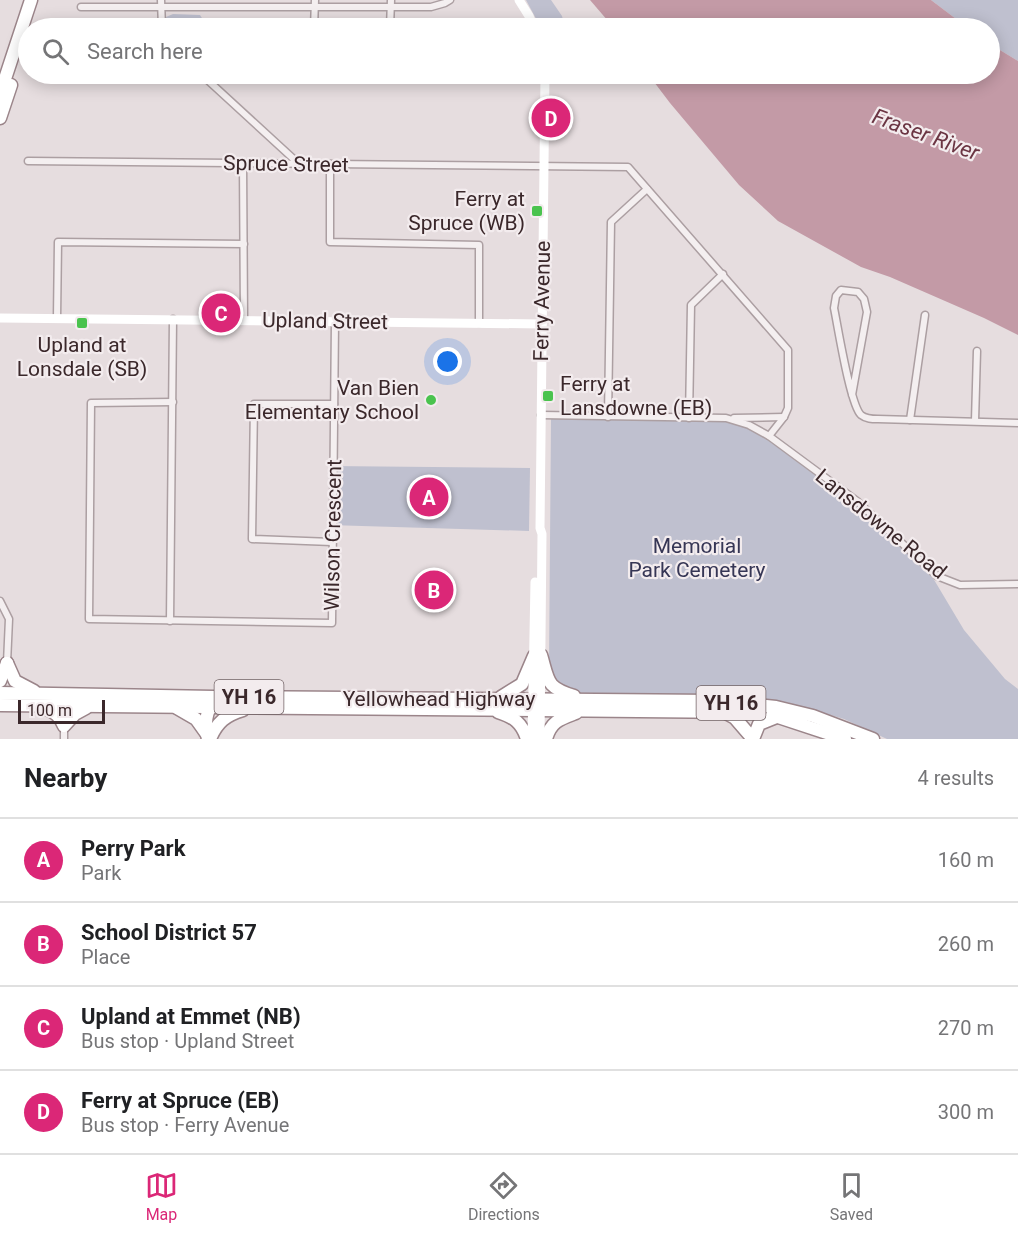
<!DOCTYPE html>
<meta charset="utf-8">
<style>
:root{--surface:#fff;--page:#f2f2f2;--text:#202124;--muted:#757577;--line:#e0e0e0;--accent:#db2777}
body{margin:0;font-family:Roboto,sans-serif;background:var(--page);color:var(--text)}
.scale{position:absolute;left:18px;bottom:15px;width:87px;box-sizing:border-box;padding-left:6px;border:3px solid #3b282b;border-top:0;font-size:16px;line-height:21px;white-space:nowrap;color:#3b282b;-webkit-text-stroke:4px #f3ecee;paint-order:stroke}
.you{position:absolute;left:448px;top:362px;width:21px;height:21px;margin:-15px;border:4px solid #fff;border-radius:50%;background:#1a73e8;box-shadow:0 0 0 9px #1a73e833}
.badge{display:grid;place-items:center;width:39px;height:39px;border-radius:50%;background:var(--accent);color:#fff;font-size:20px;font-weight:700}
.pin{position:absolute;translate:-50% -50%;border:3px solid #fff;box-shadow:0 2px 6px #0006}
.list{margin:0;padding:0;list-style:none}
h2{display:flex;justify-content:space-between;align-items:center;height:78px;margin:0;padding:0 24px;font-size:26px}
h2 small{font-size:20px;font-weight:400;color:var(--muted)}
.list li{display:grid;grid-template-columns:39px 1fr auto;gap:18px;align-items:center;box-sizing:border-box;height:84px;padding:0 24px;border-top:2px solid var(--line)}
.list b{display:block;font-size:22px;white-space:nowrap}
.list p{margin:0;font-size:20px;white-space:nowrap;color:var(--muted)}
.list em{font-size:20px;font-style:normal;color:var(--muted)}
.icon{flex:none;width:33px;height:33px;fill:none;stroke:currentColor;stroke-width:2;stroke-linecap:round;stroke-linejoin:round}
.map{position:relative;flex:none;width:1018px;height:739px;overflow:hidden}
.search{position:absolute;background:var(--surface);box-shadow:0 3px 15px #0003;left:18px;right:18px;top:18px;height:66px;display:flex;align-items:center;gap:15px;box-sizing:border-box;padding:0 21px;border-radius:33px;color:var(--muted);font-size:22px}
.sheet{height:414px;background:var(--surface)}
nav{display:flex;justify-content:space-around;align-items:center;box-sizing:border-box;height:84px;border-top:2px solid var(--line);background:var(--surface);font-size:16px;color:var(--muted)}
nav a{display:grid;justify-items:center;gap:3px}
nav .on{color:var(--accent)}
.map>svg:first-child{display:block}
.green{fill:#bfc0cf}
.water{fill:#c39aa6}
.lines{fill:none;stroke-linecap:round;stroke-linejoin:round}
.street-casing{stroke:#ac9fa2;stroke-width:9}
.highway-casing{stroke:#9b858a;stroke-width:15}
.street{stroke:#f4eff0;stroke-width:6}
.secondary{stroke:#fff;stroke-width:9}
.highway{stroke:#fff;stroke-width:12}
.poi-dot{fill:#4ac34e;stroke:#f3ecee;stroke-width:2}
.labels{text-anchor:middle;stroke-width:4.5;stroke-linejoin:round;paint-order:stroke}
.shield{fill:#f3ecee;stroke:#726366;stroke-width:1.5}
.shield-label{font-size:20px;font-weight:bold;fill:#3b282b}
.street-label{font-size:21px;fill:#3b282b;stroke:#f3ecee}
.poi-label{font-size:21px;fill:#3b282b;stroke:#f3ecee;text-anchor:end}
.park-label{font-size:21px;fill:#363655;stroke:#f3ecee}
.water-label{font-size:22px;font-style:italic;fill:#6b3543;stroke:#f3ecee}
</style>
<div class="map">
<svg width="1018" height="739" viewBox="0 0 1018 739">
<rect width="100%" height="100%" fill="#e6dddf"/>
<g class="green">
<polygon points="526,0 551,0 562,16 565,28 541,28"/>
<polygon points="931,0 1018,0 1018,61 990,44 990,28 968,28"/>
<polygon points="173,14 200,15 208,28 167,28 166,17"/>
<polygon points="551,417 725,417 771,440 893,536 930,573 964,630 1005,679 1018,689 1018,739 887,739 844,719 786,702 706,696 584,695 564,690 556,682 549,668"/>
<polygon points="329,466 530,468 529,531 329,525"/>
</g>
<g class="water">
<polygon points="590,0 931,0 968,28 614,28"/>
<polygon points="990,44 1018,61 1018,335 984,318 890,277 861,267 778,221 739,185 670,103 648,74 990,74"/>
</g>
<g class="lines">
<g class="street-casing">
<g id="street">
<polyline points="161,0 162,28"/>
<polyline points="81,7 431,7 445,3 450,0"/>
<polyline points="314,28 315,0"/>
<polyline points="390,28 391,0"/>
<polyline points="201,74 298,163"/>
<polyline points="387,77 387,74"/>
<polyline points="28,161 628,167 788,350 788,408 784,417 769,436"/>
<polyline points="243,163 244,320"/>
<polyline points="330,164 330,242 479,245 479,323"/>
<polyline points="57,318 58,242 244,244"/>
<path d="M852 395 867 312 864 299 858 292 841 290 836 296 834 308C838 327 850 405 861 415 866 419 872 419 878 419L1018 423"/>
<polyline points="173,402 91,403 89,619 332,623 335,321"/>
<polyline points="541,415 726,418 749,425 769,436 857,501 937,576 960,585 1018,584"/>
<polyline points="608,417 611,222 647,189"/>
<polyline points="689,418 691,305 723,274"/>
<polyline points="734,418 784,417"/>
<polyline points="910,420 925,315"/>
<polyline points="975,421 977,351"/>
<polyline points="332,542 252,539 254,404 334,404"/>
<polyline points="0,601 9,619 7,663"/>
<polyline points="170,621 173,319"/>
<polyline points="64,739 64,726"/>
</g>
</g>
<g class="highway-casing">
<g id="highway">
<polyline points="0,94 31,0"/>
<polyline points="0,118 11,85"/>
<path d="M541 655C549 682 546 687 574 696"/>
<polyline points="7,663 15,681 34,691"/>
<polyline points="0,681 7,663"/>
<polyline points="0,693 214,697 714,701 776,707 813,716 873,739"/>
<polyline points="501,697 522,684 534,656"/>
<polyline points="0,705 743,712"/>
<path d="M44 708C55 712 60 716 64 726L75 714 86 708"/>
<polyline points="177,708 196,719 206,733"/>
<path d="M498 712C514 717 522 723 527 739"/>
<polyline points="724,712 735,718 753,739"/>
<polyline points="772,715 845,739"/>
<path d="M208 739C205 727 204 709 216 702"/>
<path d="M210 739C217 722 226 715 243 710"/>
<path d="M546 739C551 721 560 719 576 713"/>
<polyline points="753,739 759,724 779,716"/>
</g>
</g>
<use href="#street" class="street"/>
<g class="secondary">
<polyline points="519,0 529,16 534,28"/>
<polyline points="0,318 542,324"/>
<polyline points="532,739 535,582"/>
<polyline points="540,739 542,534 540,528 545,74"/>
</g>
<use href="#highway" class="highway"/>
</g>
<g class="poi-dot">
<rect x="531" y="205" width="12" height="12" rx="3"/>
<rect x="76" y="317" width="12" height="12" rx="3"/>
<rect x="542" y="390" width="12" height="12" rx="3"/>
<circle cx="431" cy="400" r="6"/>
</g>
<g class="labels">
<g class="shield">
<rect x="214.5" y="680" width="69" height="34" rx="4.5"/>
<rect x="696.5" y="686" width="69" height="34" rx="4.5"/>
</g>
<g class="shield-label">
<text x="249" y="704">YH 16</text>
<text x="731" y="710">YH 16</text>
</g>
<g class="street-label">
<text transform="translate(286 164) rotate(1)" y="7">Spruce Street</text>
<text transform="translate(542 301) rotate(-89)" y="7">Ferry Avenue</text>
<text transform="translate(325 321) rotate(1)" y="7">Upland Street</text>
<text transform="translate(881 524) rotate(39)" y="7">Lansdowne Road</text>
<text transform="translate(333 535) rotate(-89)" y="7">Wilson Crescent</text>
<text x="439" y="706">Yellowhead Highway</text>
</g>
<g class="poi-label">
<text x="525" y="206">Ferry at<tspan x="525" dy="24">Spruce (WB)</tspan></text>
<text x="82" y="352" text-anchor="middle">Upland at<tspan x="82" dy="24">Lonsdale (SB)</tspan></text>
<text x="560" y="391" text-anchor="start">Ferry at<tspan x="560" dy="24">Lansdowne (EB)</tspan></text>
<text x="419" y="395">Van Bien<tspan x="419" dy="24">Elementary School</tspan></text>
</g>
<g class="park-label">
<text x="697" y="553">Memorial<tspan x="697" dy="24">Park Cemetery</tspan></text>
</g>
<g class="water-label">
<text transform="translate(926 134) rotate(20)" y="8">Fraser River</text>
</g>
</g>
</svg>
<div class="scale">100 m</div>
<div class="you"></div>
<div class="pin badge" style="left:429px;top:497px">A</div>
<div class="pin badge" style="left:434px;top:590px">B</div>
<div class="pin badge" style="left:221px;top:313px">C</div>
<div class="pin badge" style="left:551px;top:118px">D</div>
<div class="search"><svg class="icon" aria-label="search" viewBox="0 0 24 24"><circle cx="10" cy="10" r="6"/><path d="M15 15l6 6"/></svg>Search here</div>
</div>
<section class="sheet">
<h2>Nearby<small>4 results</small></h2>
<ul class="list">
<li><span class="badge">A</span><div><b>Perry Park</b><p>Park</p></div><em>160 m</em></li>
<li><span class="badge">B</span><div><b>School District 57</b><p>Place</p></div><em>260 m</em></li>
<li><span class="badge">C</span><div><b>Upland at Emmet (NB)</b><p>Bus stop · Upland Street</p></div><em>270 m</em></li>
<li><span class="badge">D</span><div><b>Ferry at Spruce (EB)</b><p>Bus stop · Ferry Avenue</p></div><em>300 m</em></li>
</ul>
</section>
<nav>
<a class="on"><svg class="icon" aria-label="map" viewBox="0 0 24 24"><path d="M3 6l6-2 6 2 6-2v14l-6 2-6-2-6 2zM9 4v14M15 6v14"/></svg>Map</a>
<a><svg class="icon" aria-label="directions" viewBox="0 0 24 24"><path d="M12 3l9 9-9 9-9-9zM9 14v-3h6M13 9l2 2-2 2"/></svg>Directions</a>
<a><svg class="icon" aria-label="saved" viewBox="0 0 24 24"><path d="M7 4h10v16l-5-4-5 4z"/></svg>Saved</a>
</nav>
